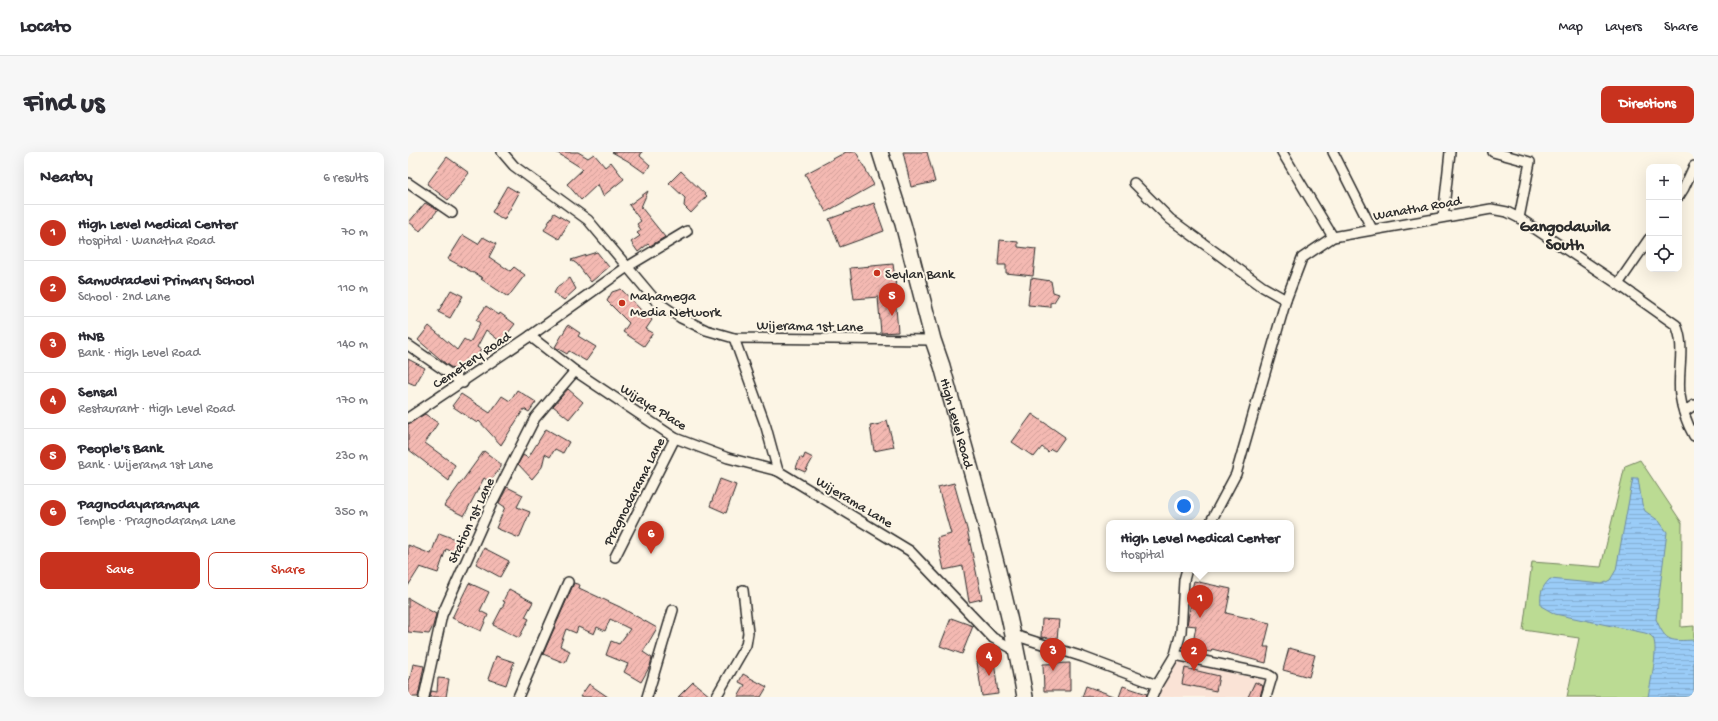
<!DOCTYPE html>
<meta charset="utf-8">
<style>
:root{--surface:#fff;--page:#f7f7f7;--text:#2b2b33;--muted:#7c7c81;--line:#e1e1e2;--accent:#c8321e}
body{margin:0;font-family:"Gochi Hand",sans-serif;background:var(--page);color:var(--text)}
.controls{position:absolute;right:12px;top:12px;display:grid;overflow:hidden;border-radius:8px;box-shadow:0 4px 16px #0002}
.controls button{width:36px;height:36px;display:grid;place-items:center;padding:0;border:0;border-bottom:1px solid var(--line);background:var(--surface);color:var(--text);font:20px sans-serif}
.you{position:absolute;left:776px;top:354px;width:14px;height:14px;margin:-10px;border:3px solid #fff;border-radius:50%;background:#1a73e8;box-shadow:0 0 0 6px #1a73e833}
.badge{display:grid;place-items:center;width:26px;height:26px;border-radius:50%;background:var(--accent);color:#fff;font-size:13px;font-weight:700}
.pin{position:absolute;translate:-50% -33px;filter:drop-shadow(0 1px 2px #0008)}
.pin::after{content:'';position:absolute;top:21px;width:14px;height:12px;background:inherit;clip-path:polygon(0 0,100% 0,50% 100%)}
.popup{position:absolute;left:698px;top:368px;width:188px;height:52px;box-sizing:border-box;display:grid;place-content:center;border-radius:8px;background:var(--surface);filter:drop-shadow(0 1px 3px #0005);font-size:13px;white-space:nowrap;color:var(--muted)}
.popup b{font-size:15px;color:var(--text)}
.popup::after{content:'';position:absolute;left:50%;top:100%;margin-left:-8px;border:8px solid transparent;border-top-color:var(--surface)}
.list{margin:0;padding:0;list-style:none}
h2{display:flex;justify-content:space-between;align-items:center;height:52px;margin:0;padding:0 16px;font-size:17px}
h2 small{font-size:13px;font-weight:400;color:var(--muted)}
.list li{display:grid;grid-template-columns:26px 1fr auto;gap:12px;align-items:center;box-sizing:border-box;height:56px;padding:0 16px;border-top:1px solid var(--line)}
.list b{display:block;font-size:15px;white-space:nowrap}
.list p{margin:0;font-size:13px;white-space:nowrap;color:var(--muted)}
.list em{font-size:13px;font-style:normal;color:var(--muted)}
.actions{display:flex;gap:8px;padding:12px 16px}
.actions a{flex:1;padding:9px 0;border:1px solid var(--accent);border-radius:8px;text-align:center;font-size:14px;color:var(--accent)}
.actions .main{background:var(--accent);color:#fff}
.icon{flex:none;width:22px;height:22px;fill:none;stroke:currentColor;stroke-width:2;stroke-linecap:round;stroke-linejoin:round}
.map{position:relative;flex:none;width:1286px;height:545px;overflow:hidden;border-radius:8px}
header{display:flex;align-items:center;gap:24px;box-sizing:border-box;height:56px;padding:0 20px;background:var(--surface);border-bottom:1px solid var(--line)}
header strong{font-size:19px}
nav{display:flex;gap:22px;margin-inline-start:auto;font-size:14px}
.intro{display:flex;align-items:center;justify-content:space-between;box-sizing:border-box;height:96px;padding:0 24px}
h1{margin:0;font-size:28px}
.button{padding:10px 18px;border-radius:8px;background:var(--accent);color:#fff;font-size:14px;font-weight:700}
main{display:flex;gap:24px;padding:0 24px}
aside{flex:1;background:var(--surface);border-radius:8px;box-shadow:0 4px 16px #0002}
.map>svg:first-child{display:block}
.built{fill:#fae3d6}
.park{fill:#bbdb93;stroke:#73835f}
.water{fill:url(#water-rules);stroke:#6e8ca5}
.building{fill:url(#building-hatch);stroke:#2b2b2b}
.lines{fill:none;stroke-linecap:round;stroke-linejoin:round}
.minor-casing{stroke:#2b2b2b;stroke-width:12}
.trunk-casing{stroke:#2b2b2b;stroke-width:18}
.minor{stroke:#fcf5e5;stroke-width:9}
.trunk{stroke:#fcf5e5;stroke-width:15}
.poi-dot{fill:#c8321e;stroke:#fcf5e5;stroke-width:1.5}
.labels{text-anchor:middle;stroke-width:4;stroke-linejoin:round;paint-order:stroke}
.street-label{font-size:14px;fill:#2b2b2b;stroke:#fcf5e5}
.poi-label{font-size:14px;fill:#2b2b2b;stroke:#fcf5e5;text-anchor:start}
.quarter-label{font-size:16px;font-weight:bold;fill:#2b2b2b;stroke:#fcf5e5}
</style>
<header>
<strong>Locato</strong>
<nav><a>Map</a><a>Layers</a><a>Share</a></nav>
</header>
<div class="intro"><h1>Find us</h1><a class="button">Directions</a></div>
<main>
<aside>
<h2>Nearby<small>6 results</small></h2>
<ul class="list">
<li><span class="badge">1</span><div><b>High Level Medical Center</b><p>Hospital · Wanatha Road</p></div><em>70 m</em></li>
<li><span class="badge">2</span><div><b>Samudradevi Primary School</b><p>School · 2nd Lane</p></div><em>110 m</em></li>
<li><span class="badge">3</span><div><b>HNB</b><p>Bank · High Level Road</p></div><em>140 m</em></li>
<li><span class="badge">4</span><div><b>Sensal</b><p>Restaurant · High Level Road</p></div><em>170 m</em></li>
<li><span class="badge">5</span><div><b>People's Bank</b><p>Bank · Wijerama 1st Lane</p></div><em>230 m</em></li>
<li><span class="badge">6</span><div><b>Pagnodayaramaya</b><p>Temple · Pragnodarama Lane</p></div><em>350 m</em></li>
</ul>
<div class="actions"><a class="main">Save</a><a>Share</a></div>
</aside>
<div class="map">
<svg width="1286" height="545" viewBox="0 0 1286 545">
<defs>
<pattern id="water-rules" width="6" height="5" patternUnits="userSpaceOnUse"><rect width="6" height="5" fill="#9accf7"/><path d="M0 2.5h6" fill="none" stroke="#85afd4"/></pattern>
<pattern id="building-hatch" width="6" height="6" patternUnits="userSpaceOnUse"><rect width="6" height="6" fill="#f4b9b2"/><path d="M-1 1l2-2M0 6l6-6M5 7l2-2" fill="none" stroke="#d19f99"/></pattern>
</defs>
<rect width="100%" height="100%" fill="#fcf5e5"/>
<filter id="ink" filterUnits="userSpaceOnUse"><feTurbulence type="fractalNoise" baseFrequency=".025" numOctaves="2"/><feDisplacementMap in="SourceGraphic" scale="8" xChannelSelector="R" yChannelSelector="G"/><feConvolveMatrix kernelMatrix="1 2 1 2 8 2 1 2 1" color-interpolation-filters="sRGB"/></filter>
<g filter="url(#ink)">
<polygon class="built" points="765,508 863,530 858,545 744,545"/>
<polygon class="park" points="1232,308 1274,371 1273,475 1286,474 1286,545 1159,545 1171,486 1115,478 1124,410 1193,415 1217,314"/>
<path class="water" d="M1225 326H1230L1234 352 1237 359 1251 369 1259 380 1248 467C1258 491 1263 489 1286 488V545H1240C1242 532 1251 497 1245 486 1243 483 1240 482 1237 481L1147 462 1133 454C1132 441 1133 436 1142 427L1194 432 1202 428 1208 418Z"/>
<g class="building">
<polygon points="148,0 170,0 180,6 186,2 197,15 203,10 216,27 195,44 190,32 173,48 159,32 175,17"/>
<polygon points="204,0 234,0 232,4 242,13 237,21 220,9"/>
<polygon points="438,0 448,0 466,33 418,60 397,22"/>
<polygon points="495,0 519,0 527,30 503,35"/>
<polygon points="39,5 61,21 40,48 19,32"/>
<polygon points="273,19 299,44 283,61 276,54 277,46 261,31"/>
<polygon points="99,34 111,41 96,68 84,60"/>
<polygon points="240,39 233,55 257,85 242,94 240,92 230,100 223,90 232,84 229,81 233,78 229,72 233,69 221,53"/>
<polygon points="17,51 30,58 12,79 1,70"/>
<polygon points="466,51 476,79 432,95 421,67"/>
<polygon points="146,61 161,70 151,87 136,78"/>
<polygon points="55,83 70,92 75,85 88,92 81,105 102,119 106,115 117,123 100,145 73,127 75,126 40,107"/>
<polygon points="592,88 610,90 610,95 628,97 625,124 598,121 598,113 590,113"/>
<polygon points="189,100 201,115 183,130 169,112 163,108"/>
<polygon points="485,112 489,142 487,143 490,180 473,181 470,145 446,147 442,116"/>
<polygon points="162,126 168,137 156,148 146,141 150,134"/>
<polygon points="623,126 643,129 645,140 651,142 646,150 642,151 642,155 620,153"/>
<polygon points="213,137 234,159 238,160 244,168 238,177 245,181 236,194 215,180 221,171 199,149 204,140"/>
<polygon points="43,138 55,144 42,166 30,160"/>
<polygon points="78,154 91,163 92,161 107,172 93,190 78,178 69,195 73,198 68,206 64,204 53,222 38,212 10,188 21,174 49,198 56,187 62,191 72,171 68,168"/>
<polygon points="160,173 172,181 170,184 188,195 178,209 161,199 159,202 147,195"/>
<polygon points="0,207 17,216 7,233 0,230"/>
<polygon points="160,237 175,250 161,267 145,254"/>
<polygon points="109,238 128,250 121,260 116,257 93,293 71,269 69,271 44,254 53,242 82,261 94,244 102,249"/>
<polygon points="17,262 30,271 17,291 47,313 41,329 0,297 0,272"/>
<polygon points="624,262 657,285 647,299 643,297 640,300 634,295 626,305 604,290"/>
<polygon points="479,268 486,295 466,299 462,274 472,272"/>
<polygon points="138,277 161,290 155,301 147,297 142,305 137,302 134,315 124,327 110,312 115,303 120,306"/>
<polygon points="76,299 93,312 93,315 82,330 76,326 56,364 36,354"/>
<polygon points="397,302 405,306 397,320 388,316 392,305 395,307"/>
<polygon points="312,327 328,333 318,361 302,354"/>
<polygon points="546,331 559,377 574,447 561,450 555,414 536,418 529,386 543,382 530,335"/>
<polygon points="99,335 115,343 109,355 122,360 111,386 88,376 97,355 91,351"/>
<polygon points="31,381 55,390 50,402 38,397 30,421 12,415 0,434 0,393 23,402"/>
<polygon points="76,396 101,409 92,425 68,412"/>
<polygon points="786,429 823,437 818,461 862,471 856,495 861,495 858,511 804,497 803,500 784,497 788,474 779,473 784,445 782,444"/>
<polygon points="61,431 81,440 72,459 80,463 73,479 44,466"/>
<polygon points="166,431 172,433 171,436 212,455 249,476 235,500 244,506 242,514 233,530 216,520 220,512 198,503 203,489 211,492 222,477 202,467 197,479 189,475 186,482 170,475 168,481 158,477 152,494 162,499 157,511 135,502"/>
<polygon points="101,437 125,450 117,465 121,467 111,486 85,473 97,450 95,449"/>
<polygon points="0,446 28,462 25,474 21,482 0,480"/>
<polygon points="543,466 565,474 554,502 532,494"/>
<polygon points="634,467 651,468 649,487 633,485"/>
<polygon points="881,496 907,503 901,525 875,518"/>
<polygon points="88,504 106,510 98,533 80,527"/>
<polygon points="586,508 590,542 574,544 569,510"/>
<polygon points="662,511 662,539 636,539 635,512"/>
<polygon points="5,512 16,514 10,545 0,545 0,527 2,527"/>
<polygon points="777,516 811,524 808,539 774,532"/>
<polygon points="335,522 359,535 353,545 330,545 337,533 331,530"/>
<polygon points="30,526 41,527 38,545 22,545 23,539 29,540"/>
<polygon points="285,530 302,544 302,545 270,545"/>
<polygon points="847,530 855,534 852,545 840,545"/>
<polygon points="181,532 200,545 172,545"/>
<polygon points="678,534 706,544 706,545 674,545"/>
<polygon points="715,534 739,542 738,545 711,545"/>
</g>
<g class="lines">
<g class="minor-casing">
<g id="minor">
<polyline points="94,0 106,14 180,68 248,149 273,166 298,178 326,186 525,188"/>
<polyline points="874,0 925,85"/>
<polyline points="925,0 964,77"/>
<polyline points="1085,0 1122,10 1111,66"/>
<polyline points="0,31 44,61"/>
<polyline points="726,31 762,67 855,135 878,148"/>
<polyline points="1271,44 1276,36 1286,14"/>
<polyline points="1035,65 1042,0"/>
<polyline points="1210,132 1241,87"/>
<polyline points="122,184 167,219 267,286 320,306 370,319 502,399 585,486 609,499"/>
<polyline points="326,186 358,275 370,319"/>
<polyline points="0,193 55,231"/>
<polyline points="1276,260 1286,253"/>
<polyline points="0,266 122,184 219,115 279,79"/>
<path d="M802 371 828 322 878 148 894 106 925 85 1083 57 1099 60 1111 66 1210 132 1268 173C1278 194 1269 220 1272 243 1274 257 1279 272 1286 284"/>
<polyline points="207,405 267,286"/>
<polyline points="606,483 675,505 749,533"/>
<polyline points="767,503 859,522 864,525 858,545"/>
<polyline points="16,545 34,463 84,351 127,266 167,219"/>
<polyline points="110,545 160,430"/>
<polyline points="239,545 265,458"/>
<polyline points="308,545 338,493 340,481 335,438"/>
<polyline points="744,545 749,533 767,503 773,480 776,428 779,417"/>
</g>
</g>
<g class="trunk-casing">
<g id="trunk">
<path id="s1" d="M472 0 495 72 525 188 534 214C564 324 598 433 617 545"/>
</g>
</g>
<use href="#minor" class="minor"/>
<use href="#trunk" class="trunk"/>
</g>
</g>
<g class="poi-dot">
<circle cx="469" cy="121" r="4"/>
<circle cx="214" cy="151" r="4"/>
</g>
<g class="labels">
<g class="street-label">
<text transform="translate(1009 55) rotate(-10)" y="5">Wanatha Road</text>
<text transform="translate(402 173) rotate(1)" y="5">Wijerama 1st Lane</text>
<text transform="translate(63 207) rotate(-34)" y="5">Cemetery Road</text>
<text transform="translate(246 254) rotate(32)" y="5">Wijaya Place</text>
<text dy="5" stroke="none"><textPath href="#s1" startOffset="282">High Level Road</textPath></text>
<text transform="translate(225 339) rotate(-63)" y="5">Pragnodarama Lane</text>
<text transform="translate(447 349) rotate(31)" y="5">Wijerama Lane</text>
<text transform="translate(62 368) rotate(-65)" y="5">Station 1st Lane</text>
</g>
<g class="poi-label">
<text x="477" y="126">Seylan Bank</text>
<text x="222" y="148">Mahamega<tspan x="222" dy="16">Media Network</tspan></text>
</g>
<g class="quarter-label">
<text x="1157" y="79">Gangodawila<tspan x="1157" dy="18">South</tspan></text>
</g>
</g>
</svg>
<div class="controls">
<button>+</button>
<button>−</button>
<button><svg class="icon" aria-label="locate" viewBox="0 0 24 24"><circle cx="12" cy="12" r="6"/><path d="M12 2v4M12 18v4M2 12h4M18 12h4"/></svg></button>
</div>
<div class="you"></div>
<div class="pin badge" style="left:792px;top:466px">1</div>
<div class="popup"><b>High Level Medical Center</b>Hospital</div>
<div class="pin badge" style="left:786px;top:519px">2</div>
<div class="pin badge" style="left:645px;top:519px">3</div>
<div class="pin badge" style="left:581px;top:524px">4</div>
<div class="pin badge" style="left:484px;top:164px">5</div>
<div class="pin badge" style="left:243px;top:402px">6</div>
</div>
</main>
